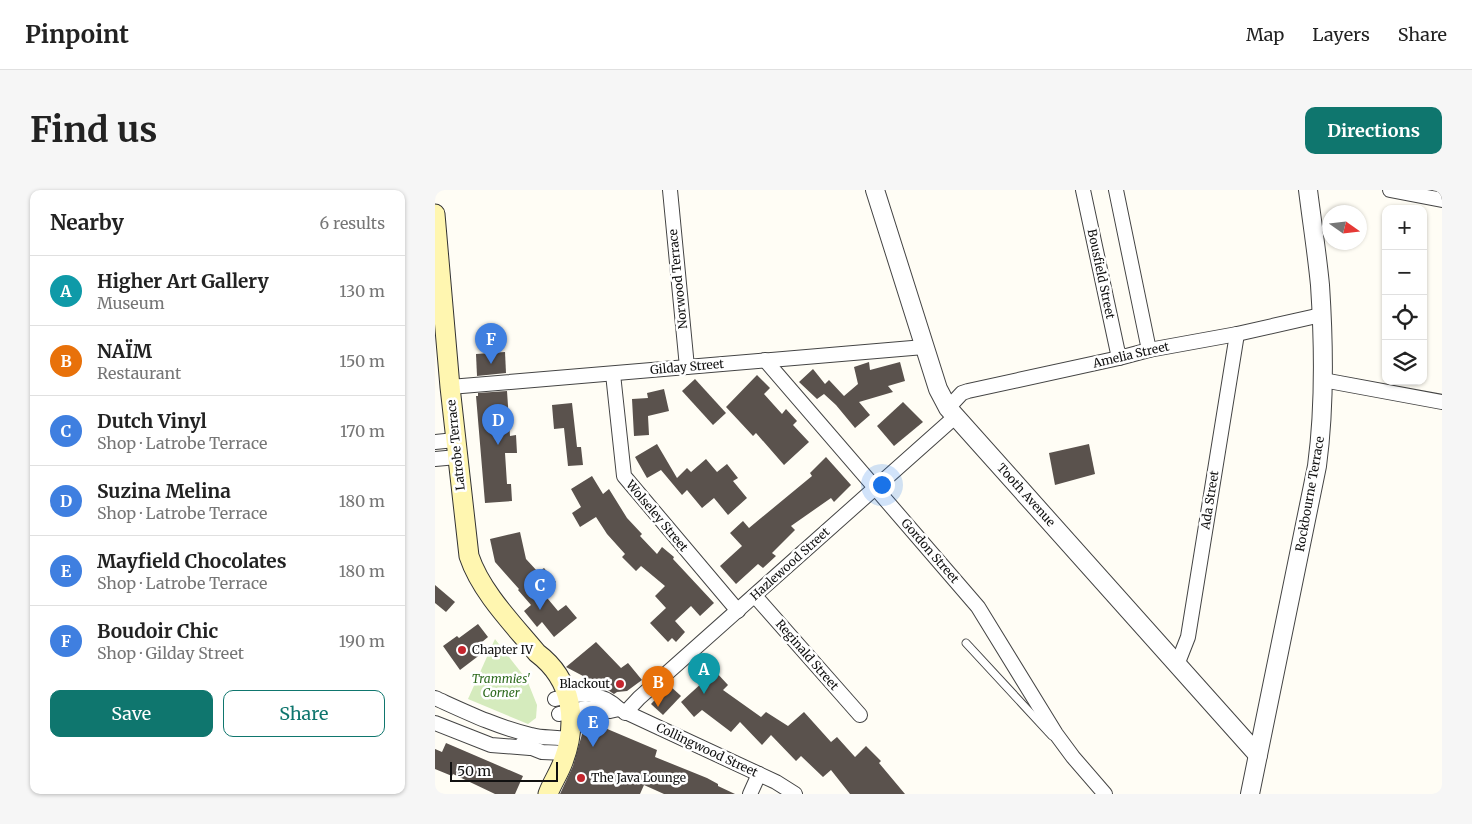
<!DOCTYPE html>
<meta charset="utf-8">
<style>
:root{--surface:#fff;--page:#f6f6f6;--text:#222;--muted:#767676;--line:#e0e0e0;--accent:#0f766e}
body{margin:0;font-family:Merriweather,serif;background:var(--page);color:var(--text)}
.controls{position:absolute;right:15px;top:15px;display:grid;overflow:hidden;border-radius:10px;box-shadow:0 1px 4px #0004}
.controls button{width:45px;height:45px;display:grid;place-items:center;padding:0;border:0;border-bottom:1px solid var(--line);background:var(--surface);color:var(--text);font:25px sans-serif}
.compass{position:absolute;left:887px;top:15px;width:45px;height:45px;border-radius:50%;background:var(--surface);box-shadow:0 1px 4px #0004;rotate:104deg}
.scale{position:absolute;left:15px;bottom:12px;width:108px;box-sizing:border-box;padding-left:5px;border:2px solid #111;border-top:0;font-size:14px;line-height:18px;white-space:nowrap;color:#111;-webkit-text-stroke:4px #fff;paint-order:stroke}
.you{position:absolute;left:446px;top:294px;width:18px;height:18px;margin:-12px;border:4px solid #fff;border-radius:50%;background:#1a73e8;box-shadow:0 0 0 8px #1a73e833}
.badge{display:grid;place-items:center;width:32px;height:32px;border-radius:50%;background:var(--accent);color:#fff;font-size:16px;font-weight:700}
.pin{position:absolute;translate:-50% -41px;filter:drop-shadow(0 1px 2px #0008)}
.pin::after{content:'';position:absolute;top:26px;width:18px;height:15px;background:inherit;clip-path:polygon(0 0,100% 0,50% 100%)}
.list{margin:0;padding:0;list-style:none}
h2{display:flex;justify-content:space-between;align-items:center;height:65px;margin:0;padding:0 20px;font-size:21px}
h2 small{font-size:16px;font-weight:400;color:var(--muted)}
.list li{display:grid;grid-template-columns:32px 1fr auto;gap:15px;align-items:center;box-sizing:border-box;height:70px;padding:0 20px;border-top:1px solid var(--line)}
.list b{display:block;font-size:19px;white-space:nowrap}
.list p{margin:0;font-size:16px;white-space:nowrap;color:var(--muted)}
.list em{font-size:16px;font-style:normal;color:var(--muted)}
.actions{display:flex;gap:10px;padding:15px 20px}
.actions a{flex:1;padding:11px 0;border:1px solid var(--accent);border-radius:10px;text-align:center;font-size:18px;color:var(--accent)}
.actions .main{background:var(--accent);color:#fff}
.icon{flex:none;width:28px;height:28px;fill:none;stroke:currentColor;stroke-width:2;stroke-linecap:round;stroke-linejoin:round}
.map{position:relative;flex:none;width:1007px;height:604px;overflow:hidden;border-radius:10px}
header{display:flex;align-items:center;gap:30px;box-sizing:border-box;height:70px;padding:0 25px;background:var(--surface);border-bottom:1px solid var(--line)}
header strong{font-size:24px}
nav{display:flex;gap:28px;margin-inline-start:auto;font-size:18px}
.intro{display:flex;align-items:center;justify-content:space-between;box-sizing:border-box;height:120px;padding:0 30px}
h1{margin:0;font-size:35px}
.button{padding:12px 22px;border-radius:10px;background:var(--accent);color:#fff;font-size:18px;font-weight:700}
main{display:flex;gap:30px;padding:0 30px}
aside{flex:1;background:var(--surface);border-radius:10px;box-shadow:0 1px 4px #0004}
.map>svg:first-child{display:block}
.green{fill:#d5ebbd}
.building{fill:#5a524d}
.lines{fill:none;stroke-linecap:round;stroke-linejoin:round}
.service-casing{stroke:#444;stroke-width:9}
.minor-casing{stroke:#444;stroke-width:16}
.tertiary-casing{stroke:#444;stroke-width:20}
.secondary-casing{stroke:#333;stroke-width:21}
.service{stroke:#fff;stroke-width:7}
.minor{stroke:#fff;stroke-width:14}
.tertiary{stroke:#fff;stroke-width:18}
.secondary{stroke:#fff6b0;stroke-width:19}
.poi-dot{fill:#c4262e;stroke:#fff;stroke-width:2}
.labels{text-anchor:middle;stroke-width:5;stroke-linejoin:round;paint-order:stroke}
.street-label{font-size:12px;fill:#111;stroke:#fff}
.poi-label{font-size:12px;fill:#111;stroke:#fff;text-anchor:start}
.park-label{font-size:12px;font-style:italic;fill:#2f6b1f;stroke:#fff}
</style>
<header>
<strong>Pinpoint</strong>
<nav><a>Map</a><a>Layers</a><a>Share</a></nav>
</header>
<div class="intro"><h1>Find us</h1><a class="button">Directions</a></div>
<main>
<aside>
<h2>Nearby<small>6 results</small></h2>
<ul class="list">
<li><span class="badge" style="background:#0f9aa8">A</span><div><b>Higher Art Gallery</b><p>Museum</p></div><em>130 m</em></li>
<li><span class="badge" style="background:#e8710a">B</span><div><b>NAÏM</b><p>Restaurant</p></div><em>150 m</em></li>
<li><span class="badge" style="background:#3f7fe0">C</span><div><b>Dutch Vinyl</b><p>Shop · Latrobe Terrace</p></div><em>170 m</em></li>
<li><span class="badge" style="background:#3f7fe0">D</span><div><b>Suzina Melina</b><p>Shop · Latrobe Terrace</p></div><em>180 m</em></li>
<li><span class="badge" style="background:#3f7fe0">E</span><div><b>Mayfield Chocolates</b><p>Shop · Latrobe Terrace</p></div><em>180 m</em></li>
<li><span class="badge" style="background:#3f7fe0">F</span><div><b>Boudoir Chic</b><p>Shop · Gilday Street</p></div><em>190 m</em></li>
</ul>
<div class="actions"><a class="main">Save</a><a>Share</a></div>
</aside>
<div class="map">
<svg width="1007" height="604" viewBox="0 0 1007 604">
<rect width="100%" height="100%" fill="#fffdf5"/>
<polygon class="green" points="60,449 92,490 102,515 101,528 93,534 33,509"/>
<g class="building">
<polygon points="70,162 71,183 42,186 41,164"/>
<polygon points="434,172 435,180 465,172 470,191 453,196 458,202 424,212 435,225 420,238 401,215 389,204 382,209 364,192 378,179 390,194 394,190 409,206 423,194 419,177"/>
<polygon points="322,185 335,198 329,204 347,224 351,219 362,231 358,235 374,252 349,275 321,243 318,246 291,217"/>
<polygon points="260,189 291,223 278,235 247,201"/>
<polygon points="229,199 234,221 213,226 214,245 199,246 197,209 213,208 212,203"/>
<polygon points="72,201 75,246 81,245 82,263 70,263 72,294 76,294 77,311 50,313 41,206 43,206 43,203"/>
<polygon points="468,212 488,232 459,256 442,236"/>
<polygon points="137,213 142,257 146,257 148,275 133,276 129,238 119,239 117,215"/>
<polygon points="222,254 242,288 252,278 256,282 271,269 282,282 292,274 303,288 298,291 312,308 293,325 279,308 267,318 252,300 247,305 226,280 212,288 200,267"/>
<polygon points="654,254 660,284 620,295 614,263"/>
<polygon points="391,267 416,295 399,312 396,308 356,336 360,340 337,363 341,366 328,378 323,374 301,394 285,376 307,356 295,343 308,331 314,338 377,286 375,283"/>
<polygon points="157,286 168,304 174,299 192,328 207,344 205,346 222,364 227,357 239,367 238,369 279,413 265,426 256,416 240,431 250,442 241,452 237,448 233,452 215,433 231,418 220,406 230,396 206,376 201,381 187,367 190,364 172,344 161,327 145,337 137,323 146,317 136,299"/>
<polygon points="85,342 91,369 103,382 109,378 121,392 108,403 123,421 131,415 142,428 119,447 107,432 102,437 89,421 96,415 83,400 84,399 60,372 55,349"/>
<polygon points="0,395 20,412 11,422 0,413"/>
<polygon points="43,434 53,447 41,457 46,464 25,480 8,456 22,446 24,448"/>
<polygon points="161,452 186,478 193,473 207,490 192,501 182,502 179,504 165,495 131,477"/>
<polygon points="280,481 293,495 288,500 326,527 331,522 353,536 369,522 396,552 402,547 420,567 431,556 446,571 444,573 470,604 415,604 396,580 388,587 366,566 361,571 336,545 327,555 305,532 296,542 267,520 259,527 246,512"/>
<polygon points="234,495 246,506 228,525 216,514"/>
<polygon points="151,530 222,560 220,567 272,588 283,594 283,596 300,604 229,604 209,595 205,604 125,604 138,576"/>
<polygon points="11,553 88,586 80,604 60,604 18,584 17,586 0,579 0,559 7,562"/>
</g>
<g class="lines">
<g class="service-casing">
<polyline id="service" points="531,453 617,546"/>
</g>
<g class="minor-casing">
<g id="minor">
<polyline points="235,0 252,177"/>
<polyline points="648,0 684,168"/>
<polyline points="681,0 714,160"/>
<polyline points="955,0 1007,10"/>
<polyline points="330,170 543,417 621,544 638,567 670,604"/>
<polyline points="178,184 189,286 303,421"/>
<polyline points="888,190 1007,212"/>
<polyline points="15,197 489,157"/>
<polyline points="513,218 527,203 533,201 684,168 714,160 802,144 886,125"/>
<polyline points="0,252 20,250"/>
<polyline points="0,269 22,267"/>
<polyline points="320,406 425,525"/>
<polyline points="742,475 753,447 802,144"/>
<path d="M0 508C31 522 62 537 96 545 109 549 122 546 135 550"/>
<path d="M120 509C144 503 165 500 184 519L341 592 360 604"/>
<polyline points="190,523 204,508 521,226"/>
<polyline points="124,524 150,518 175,521 184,519"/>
<polyline points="0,533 56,555 95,558"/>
<polyline points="87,554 107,562 131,563"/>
<polyline points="315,604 324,584"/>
</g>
</g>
<g class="tertiary-casing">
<g id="tertiary">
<polyline points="440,0 503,199 513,218 823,565"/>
<path d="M815 604 882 276C890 216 889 155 885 95 882 64 877 32 873 0"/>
</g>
</g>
<g class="secondary-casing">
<path id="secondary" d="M0 24 15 197 34 366C46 402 78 434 102 463 138 490 143 533 128 572 124 583 117 593 113 604"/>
</g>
<use href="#service" class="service"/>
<use href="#minor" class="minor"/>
<use href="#tertiary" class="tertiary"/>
<use href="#secondary" class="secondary"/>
</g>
<g class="poi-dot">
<circle cx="27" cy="460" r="5"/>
<circle cx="185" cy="494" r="5"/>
<circle cx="146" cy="588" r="5"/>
</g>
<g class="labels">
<g class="street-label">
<text transform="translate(666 84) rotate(78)" y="4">Bousfield Street</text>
<text transform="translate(243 89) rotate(-96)" y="4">Norwood Terrace</text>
<text transform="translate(696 165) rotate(-13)" y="4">Amelia Street</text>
<text transform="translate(252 177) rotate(-5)" y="4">Gilday Street</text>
<text transform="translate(21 255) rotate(-96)" y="4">Latrobe Terrace</text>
<text transform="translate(875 304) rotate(-80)" y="4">Rockbourne Terrace</text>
<text transform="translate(591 305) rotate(48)" y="4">Tooth Avenue</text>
<text transform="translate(775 310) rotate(-81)" y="4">Ada Street</text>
<text transform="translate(222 326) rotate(50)" y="4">Wolseley Street</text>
<text transform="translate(495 361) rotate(49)" y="4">Gordon Street</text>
<text transform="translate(355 374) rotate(-42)" y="4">Hazlewood Street</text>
<text transform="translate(372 465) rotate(49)" y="4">Reginald Street</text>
<text transform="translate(272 560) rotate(25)" y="4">Collingwood Street</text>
</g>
<g class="poi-label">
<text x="37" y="464">Chapter IV</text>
<text x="175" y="498" text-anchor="end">Blackout</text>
<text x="156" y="592">The Java Lounge</text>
</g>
<g class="park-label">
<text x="66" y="493">Trammies'<tspan x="66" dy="14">Corner</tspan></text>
</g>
</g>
</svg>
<div class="controls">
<button>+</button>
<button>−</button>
<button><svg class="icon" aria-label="locate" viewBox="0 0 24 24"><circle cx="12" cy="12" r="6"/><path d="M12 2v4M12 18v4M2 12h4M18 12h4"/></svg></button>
<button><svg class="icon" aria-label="layers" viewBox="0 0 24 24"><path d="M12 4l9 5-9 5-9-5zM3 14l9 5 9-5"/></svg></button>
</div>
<svg class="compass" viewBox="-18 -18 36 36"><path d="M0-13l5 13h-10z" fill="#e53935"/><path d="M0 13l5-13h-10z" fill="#767676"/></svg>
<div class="scale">50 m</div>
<div class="you"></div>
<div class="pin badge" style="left:269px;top:504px;background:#0f9aa8">A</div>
<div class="pin badge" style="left:223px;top:517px;background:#e8710a">B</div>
<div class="pin badge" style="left:105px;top:420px;background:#3f7fe0">C</div>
<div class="pin badge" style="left:63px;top:255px;background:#3f7fe0">D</div>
<div class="pin badge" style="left:158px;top:557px;background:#3f7fe0">E</div>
<div class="pin badge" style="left:56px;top:174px;background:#3f7fe0">F</div>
</div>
</main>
